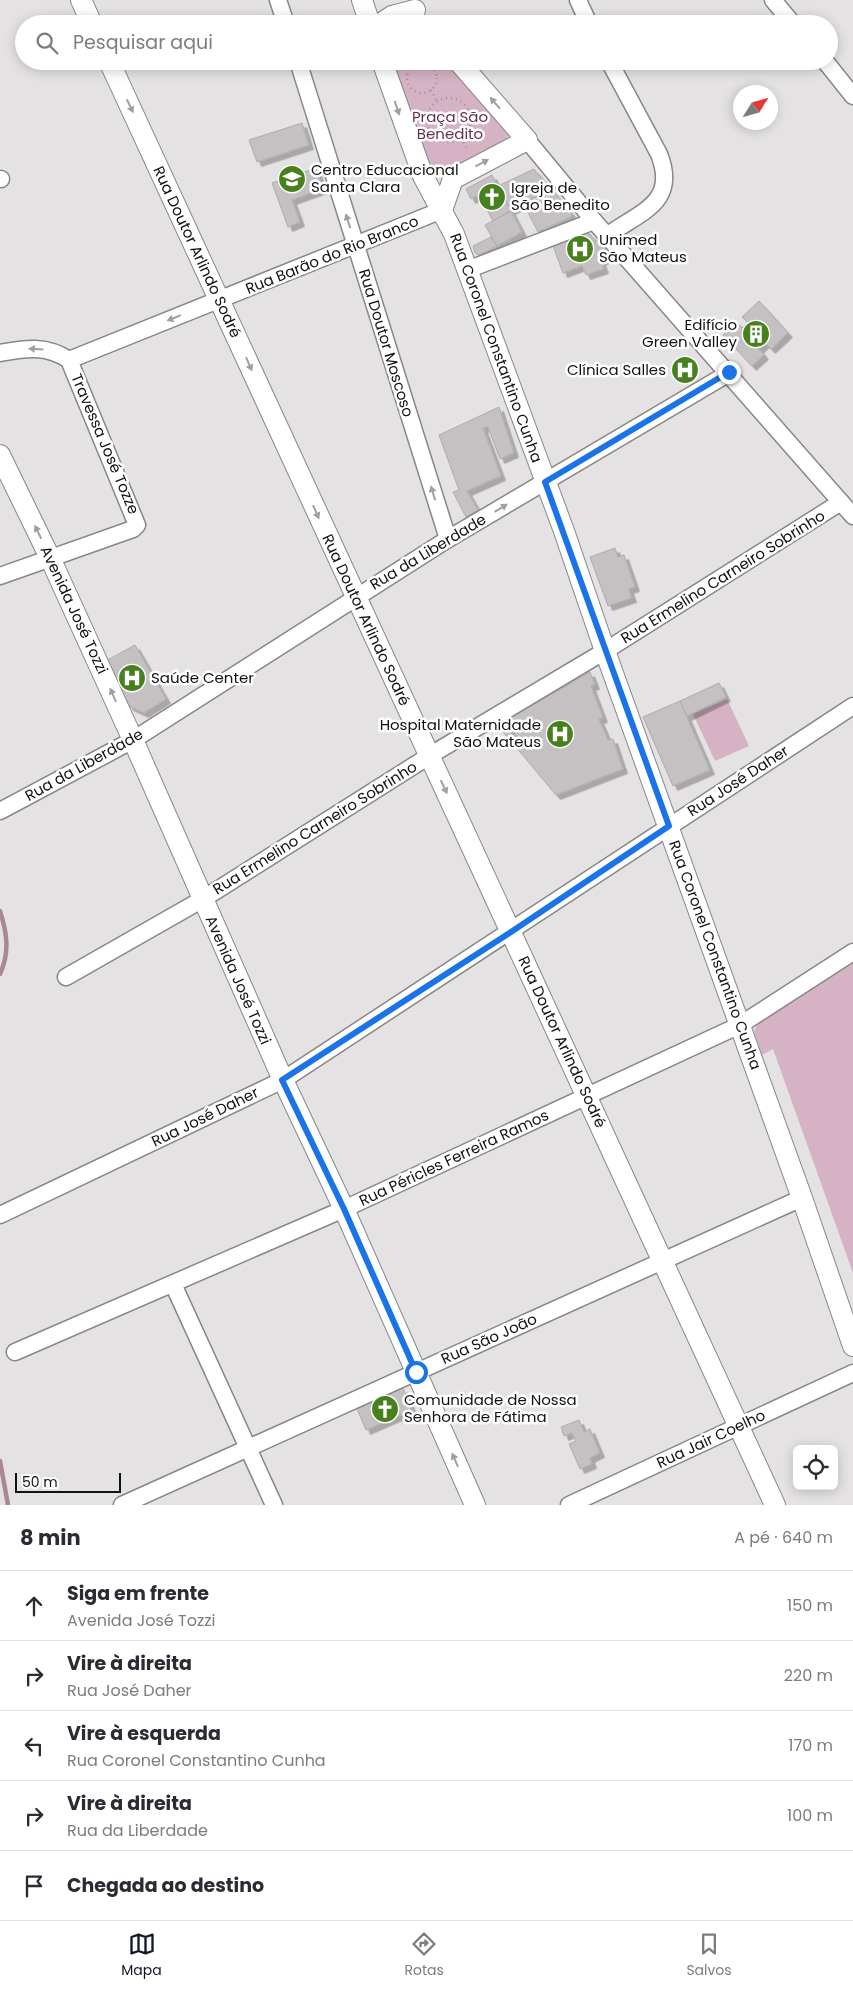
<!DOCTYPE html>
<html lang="pt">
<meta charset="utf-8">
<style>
:root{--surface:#fff;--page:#f7f7f7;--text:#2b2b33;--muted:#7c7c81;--line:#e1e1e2;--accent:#111827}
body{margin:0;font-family:Poppins,sans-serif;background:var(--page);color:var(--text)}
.controls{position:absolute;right:15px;bottom:15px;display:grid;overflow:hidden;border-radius:8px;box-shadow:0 2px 12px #0003}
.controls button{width:45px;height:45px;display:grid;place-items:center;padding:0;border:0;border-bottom:1px solid var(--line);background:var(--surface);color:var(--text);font:25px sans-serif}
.compass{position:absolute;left:733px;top:85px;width:45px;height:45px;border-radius:50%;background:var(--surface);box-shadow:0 2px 12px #0003;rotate:53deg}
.scale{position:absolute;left:15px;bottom:12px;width:106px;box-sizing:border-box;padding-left:5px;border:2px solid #121112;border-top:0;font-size:14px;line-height:18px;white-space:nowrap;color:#121112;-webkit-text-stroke:4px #fff;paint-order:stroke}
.stop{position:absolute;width:15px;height:15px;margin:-11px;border:4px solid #1a73e8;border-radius:50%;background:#fff}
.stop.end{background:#1a73e8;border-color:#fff;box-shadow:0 1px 5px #0008}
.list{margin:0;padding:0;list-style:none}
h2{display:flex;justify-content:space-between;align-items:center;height:65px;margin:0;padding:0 20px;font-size:21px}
h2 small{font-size:16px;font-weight:400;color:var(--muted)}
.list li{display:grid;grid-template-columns:32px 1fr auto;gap:15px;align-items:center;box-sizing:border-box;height:70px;padding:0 20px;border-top:1px solid var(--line)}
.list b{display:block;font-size:19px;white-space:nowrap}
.list p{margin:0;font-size:16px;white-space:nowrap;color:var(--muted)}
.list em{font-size:16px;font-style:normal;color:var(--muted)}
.icon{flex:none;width:28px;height:28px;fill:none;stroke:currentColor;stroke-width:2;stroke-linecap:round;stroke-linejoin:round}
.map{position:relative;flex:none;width:853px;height:1505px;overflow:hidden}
.search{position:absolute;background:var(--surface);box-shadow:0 2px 12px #0003;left:15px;right:15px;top:15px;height:55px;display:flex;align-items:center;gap:12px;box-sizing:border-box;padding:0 18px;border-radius:28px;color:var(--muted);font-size:19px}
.sheet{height:415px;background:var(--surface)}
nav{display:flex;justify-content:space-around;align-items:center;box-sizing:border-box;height:70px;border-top:1px solid var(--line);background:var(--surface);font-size:14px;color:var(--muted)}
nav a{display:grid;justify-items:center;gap:2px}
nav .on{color:var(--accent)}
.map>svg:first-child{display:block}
.green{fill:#d5b3c4}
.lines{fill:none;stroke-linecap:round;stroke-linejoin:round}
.stream{stroke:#aa8699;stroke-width:4.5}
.building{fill:#c5c1c3;stroke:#aeabac;filter:url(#shadow)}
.minor-casing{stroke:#898687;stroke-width:19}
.tertiary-casing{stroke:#898687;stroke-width:22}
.path{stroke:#959395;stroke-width:2.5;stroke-dasharray:1 4;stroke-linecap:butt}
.minor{stroke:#fff;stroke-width:16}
.tertiary{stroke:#fff;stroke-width:20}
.oneway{fill:#a0a0a0}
.route{stroke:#1a73e8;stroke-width:6}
.labels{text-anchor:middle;stroke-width:5;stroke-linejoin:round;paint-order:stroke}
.park-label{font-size:15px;fill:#63314e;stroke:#fff}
.poi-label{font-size:15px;fill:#121112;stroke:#fff;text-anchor:start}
.street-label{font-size:15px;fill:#121112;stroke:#fff}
</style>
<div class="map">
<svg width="853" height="1505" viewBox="0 0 853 1505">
<defs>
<filter id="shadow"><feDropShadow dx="4.5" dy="4.5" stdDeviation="0" flood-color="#0004"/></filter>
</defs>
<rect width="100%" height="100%" fill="#e5e2e4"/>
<g class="green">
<polygon points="386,61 447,61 509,134 505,144 434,177"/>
<polygon points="727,699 749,746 715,761 693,714"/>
<polygon points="853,962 853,1273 773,1049 762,1055 754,1031 758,1024"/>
</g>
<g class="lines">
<g class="stream">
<path d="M0 911C7 933 10 952 0 974"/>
<polyline points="0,1461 8,1505"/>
</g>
</g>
<g class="building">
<polygon points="302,123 309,145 257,162 249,140"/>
<polygon points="316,168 323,189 292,200 300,222 288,227 272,183"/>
<polygon points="534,169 551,189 511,210 498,186"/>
<polygon points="492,175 511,211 493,221 479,195 471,199 466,189"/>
<polygon points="551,189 572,214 571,217 538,232 523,203"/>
<polygon points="511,211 522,232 497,246 485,225"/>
<polygon points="586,233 591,235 595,241 598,240 611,255 601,261 604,269 586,275 582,266 563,273 552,243"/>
<polygon points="491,237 497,246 479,255 475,253 473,246"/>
<polygon points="759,301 788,333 771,349 765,343 759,349 764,355 752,366 723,335 737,322 742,328 748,323 742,317"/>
<polygon points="499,407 514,453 500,459 488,427 483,428 501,476 467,491 478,510 466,517 453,492 459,490 439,435"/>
<polygon points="615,548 618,557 624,555 635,587 629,589 632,598 608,606 590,557"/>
<polygon points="135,645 166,699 144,713 129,706 104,662"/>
<polygon points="590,672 595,685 591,686 603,718 599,719 608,740 613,739 623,769 556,795 516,747 518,744 514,731 507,737 498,725"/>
<polygon points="719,683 726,697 687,716 680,701"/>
<polygon points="680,701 710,770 673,786 643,717"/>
<polygon points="403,1388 412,1410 366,1430 357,1409"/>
<polygon points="579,1420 584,1432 590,1429 600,1453 590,1458 592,1464 580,1469 569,1444 576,1441 572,1433 564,1436 561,1427"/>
</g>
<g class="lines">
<g class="minor-casing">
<g id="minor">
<polyline points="278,0 286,24"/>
<polyline points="578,0 589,24"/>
<polyline points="773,0 793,24"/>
<polyline points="298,61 448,539"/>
<polyline points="825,61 853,96"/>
<polyline points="527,140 594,221 853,516"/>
<polyline points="0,179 1,179"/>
<path d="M608 235C642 211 678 202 659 154L609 61"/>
<polyline points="467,270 594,221"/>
<path d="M0 353C25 348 47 345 69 360"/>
<polyline points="69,360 442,210"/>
<polyline points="0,576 133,529 137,525 69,360"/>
<polyline points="0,811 133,740 448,539 729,373"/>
<polyline points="66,977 203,899 429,756 605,651 841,502"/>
<polyline points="0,1215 283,1080 853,706"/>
<polyline points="173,1284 274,1505"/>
<polyline points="15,1352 344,1209 740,1025 853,952"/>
<polyline points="122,1505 802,1198"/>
<polyline points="569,1505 853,1373"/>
</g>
</g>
<g class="tertiary-casing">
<g id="tertiary">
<polyline points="81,0 92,24"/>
<polyline points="362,0 370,24"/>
<polyline points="380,24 392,16 415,10"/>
<polyline points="109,61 775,1505"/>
<polyline points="382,61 423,176 454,234 564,531 605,651 802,1198 853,1346"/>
<polyline points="442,210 453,179 527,140 458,61"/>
<polyline points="0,455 51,560 133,740 283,1080 344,1209 475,1505"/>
</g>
</g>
<g class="path">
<circle cx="422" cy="78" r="15"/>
<polyline points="431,90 437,101"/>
<circle cx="449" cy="120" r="22"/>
<polyline points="461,138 468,151"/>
</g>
<use href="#minor" class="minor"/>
<use href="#tertiary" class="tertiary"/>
</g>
<defs><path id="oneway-solid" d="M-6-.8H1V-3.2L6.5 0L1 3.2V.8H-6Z" transform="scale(1.25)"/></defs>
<g class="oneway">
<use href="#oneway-solid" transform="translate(495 103) rotate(-131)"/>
<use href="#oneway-solid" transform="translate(130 106) rotate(65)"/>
<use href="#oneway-solid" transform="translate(397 108) rotate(71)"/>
<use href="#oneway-solid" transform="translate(482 163) rotate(-27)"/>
<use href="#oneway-solid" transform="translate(348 221) rotate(-108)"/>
<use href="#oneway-solid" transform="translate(174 318) rotate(158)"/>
<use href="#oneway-solid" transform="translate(36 349) rotate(-176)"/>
<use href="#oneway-solid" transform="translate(249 364) rotate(66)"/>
<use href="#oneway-solid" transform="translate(433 493) rotate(-107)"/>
<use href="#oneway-solid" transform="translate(501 508) rotate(-31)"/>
<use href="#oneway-solid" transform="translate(316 512) rotate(66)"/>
<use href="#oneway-solid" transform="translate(38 532) rotate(-116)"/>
<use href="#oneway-solid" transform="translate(113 695) rotate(-114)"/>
<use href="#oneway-solid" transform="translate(444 787) rotate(65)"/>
<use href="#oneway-solid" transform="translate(455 1460) rotate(-114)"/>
</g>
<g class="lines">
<polyline class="route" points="416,1372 344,1209 282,1080 511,932 669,826 545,482 729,372"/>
</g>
<defs>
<g id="school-disc" transform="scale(1.4375)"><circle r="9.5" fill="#46811e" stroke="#fff"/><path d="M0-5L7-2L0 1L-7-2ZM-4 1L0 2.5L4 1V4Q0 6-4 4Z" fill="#fff"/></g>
<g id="church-disc" transform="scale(1.4375)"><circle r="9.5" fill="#46811e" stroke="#fff"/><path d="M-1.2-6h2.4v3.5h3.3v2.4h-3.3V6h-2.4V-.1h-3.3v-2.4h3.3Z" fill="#fff"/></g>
<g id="hospital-disc" transform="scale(1.4375)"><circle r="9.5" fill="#46811e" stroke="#fff"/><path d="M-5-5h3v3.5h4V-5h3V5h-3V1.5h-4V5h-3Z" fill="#fff"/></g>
<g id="building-disc" transform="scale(1.4375)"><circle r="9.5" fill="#46811e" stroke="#fff"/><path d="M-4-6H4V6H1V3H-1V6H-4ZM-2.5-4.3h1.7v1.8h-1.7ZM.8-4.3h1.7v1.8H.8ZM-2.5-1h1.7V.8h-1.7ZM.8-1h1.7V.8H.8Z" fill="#fff"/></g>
</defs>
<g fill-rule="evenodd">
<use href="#school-disc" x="292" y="179"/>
<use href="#church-disc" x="492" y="197"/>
<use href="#hospital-disc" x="580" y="249"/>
<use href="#building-disc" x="756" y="334"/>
<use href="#hospital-disc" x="685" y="370"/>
<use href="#hospital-disc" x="132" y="678"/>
<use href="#hospital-disc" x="560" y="734"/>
<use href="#church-disc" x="385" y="1409"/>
</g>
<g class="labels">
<g class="park-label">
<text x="450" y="122">Praça São<tspan x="450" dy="17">Benedito</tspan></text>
</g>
<g class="poi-label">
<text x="311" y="175">Centro Educacional<tspan x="311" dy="17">Santa Clara</tspan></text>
<text x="511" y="193">Igreja de<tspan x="511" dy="17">São Benedito</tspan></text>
<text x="599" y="245">Unimed<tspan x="599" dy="17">São Mateus</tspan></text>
<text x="737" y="330" text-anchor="end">Edifício<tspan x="737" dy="17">Green Valley</tspan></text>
<text x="666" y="375" text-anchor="end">Clínica Salles</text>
<text x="151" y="683">Saúde Center</text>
<text x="541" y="730" text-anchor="end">Hospital Maternidade<tspan x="541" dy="17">São Mateus</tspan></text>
<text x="404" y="1405">Comunidade de Nossa<tspan x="404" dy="17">Senhora de Fátima</tspan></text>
</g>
<g class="street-label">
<text transform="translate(197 252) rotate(65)" y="5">Rua Doutor Arlindo Sodré</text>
<text transform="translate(332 255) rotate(-22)" y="5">Rua Barão do Rio Branco</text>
<text transform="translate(386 343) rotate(73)" y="5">Rua Doutor Moscoso</text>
<text transform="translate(496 348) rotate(70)" y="5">Rua Coronel Constantino Cunha</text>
<text transform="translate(105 444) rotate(67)" y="5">Travessa José Tozze</text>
<text transform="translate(428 552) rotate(-31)" y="5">Rua da Liberdade</text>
<text transform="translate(723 577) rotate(-32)" y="5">Rua Ermelino Carneiro Sobrinho</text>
<text transform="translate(74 610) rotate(65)" y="5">Avenida José Tozzi</text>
<text transform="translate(366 620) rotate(65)" y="5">Rua Doutor Arlindo Sodré</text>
<text transform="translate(84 765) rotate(-29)" y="5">Rua da Liberdade</text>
<text transform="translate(738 781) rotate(-33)" y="5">Rua José Daher</text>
<text transform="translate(315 828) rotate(-32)" y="5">Rua Ermelino Carneiro Sobrinho</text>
<text transform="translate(715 955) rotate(70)" y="5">Rua Coronel Constantino Cunha</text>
<text transform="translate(238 980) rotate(66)" y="5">Avenida José Tozzi</text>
<text transform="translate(562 1042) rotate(65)" y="5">Rua Doutor Arlindo Sodré</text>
<text transform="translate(205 1117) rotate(-26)" y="5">Rua José Daher</text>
<text transform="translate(454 1158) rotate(-25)" y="5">Rua Péricles Ferreira Ramos</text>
<text transform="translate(489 1339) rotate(-24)" y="5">Rua São João</text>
<text transform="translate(711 1439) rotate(-25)" y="5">Rua Jair Coelho</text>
</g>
</g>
</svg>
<div class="controls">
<button><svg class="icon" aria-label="locate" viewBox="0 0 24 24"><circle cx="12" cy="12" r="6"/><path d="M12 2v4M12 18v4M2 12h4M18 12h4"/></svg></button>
</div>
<svg class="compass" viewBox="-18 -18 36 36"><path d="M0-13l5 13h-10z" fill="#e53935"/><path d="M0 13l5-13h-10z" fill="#7c7c81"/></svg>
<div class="scale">50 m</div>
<div class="stop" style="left:416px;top:1372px"></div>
<div class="stop end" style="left:729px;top:372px"></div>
<div class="search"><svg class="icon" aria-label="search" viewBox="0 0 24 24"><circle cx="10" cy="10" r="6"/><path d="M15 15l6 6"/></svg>Pesquisar aqui</div>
</div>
<section class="sheet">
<h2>8 min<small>A pé · 640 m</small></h2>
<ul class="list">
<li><svg class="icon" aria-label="ahead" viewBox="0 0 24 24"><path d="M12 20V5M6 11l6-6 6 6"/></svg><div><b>Siga em frente</b><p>Avenida José Tozzi</p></div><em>150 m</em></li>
<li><svg class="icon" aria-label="right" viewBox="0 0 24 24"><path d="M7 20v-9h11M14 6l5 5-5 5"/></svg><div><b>Vire à direita</b><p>Rua José Daher</p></div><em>220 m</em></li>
<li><svg class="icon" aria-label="left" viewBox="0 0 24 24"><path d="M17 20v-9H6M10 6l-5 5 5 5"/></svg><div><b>Vire à esquerda</b><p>Rua Coronel Constantino Cunha</p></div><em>170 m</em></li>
<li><svg class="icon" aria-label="right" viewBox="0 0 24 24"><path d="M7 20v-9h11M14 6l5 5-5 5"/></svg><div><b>Vire à direita</b><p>Rua da Liberdade</p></div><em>100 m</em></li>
<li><svg class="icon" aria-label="arrive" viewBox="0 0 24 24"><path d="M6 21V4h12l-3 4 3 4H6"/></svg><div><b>Chegada ao destino</b></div></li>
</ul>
</section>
<nav>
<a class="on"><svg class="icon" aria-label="map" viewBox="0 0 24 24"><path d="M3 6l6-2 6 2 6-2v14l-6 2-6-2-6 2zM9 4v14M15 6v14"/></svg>Mapa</a>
<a><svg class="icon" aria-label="directions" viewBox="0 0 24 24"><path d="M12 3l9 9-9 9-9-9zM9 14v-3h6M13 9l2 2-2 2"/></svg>Rotas</a>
<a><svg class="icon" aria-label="saved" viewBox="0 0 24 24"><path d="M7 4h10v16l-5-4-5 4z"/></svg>Salvos</a>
</nav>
